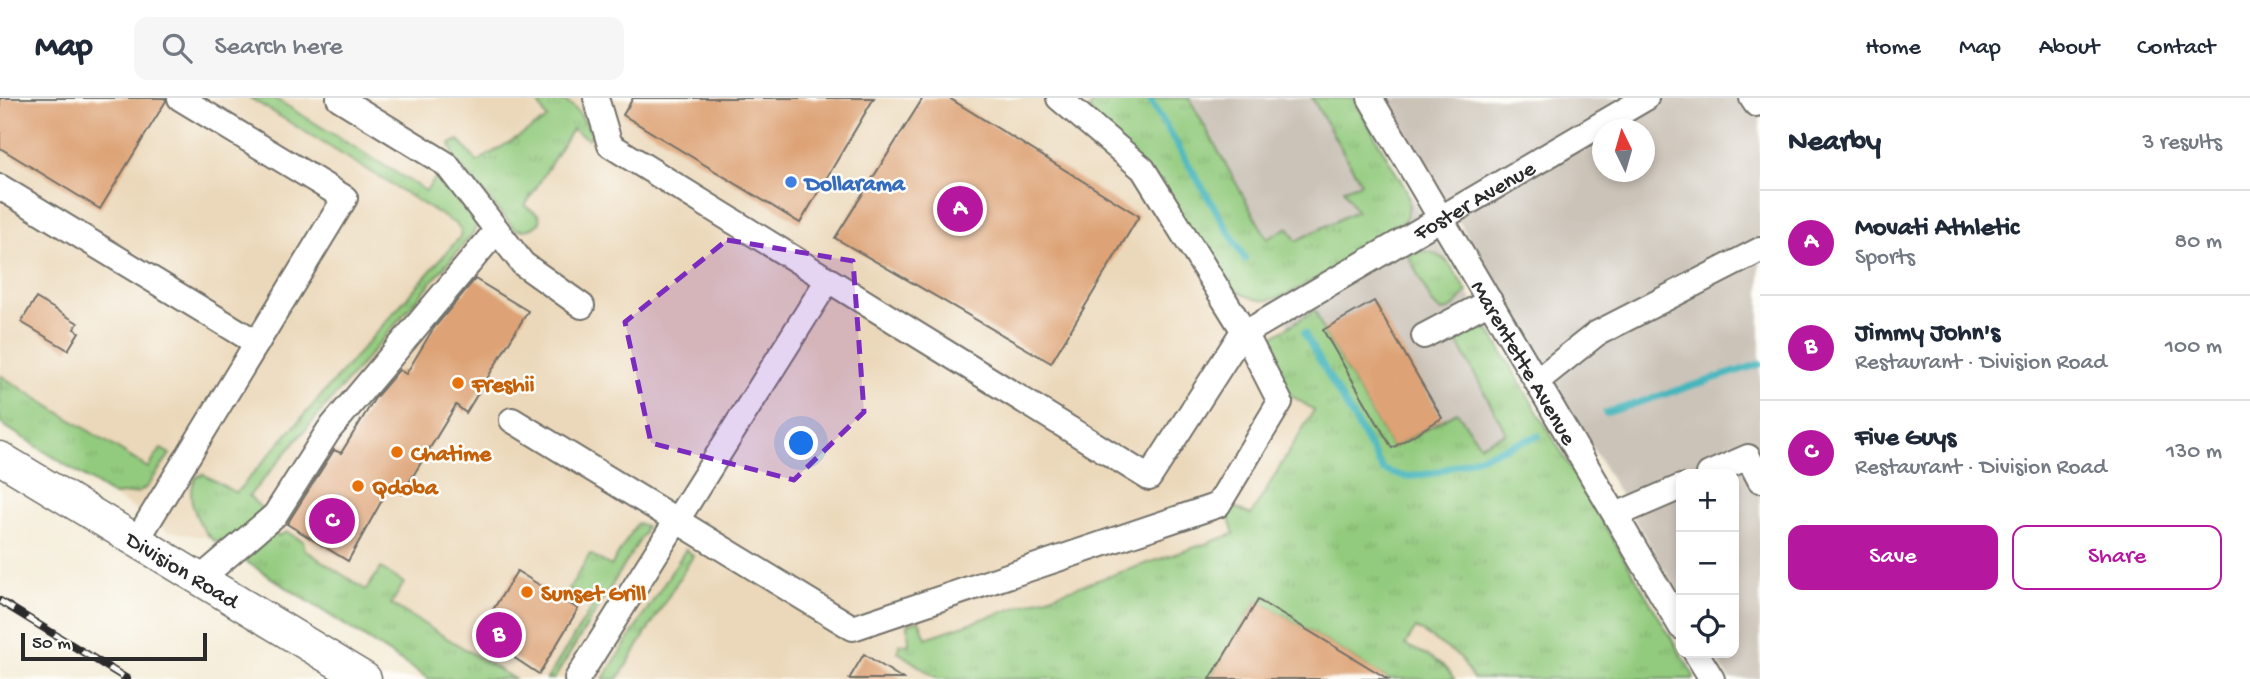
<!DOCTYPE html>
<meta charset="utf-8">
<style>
:root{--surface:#fff;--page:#f6f6f7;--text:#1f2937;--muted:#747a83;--line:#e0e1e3;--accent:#b5179e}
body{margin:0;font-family:"Gochi Hand",sans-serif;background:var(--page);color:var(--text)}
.controls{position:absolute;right:21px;bottom:21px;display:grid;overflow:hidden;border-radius:14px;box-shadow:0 4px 10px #0003}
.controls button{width:63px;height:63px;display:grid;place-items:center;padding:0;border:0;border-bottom:2px solid var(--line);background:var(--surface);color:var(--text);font:35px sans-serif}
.compass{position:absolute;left:1592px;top:21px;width:63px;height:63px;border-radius:50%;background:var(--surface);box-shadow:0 4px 10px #0003;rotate:355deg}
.scale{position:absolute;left:21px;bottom:18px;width:186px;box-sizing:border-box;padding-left:7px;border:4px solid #2b2b2b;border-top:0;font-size:19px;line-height:24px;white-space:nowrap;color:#2b2b2b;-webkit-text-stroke:5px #fdfcf7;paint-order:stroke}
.you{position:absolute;left:802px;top:346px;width:24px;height:24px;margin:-18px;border:5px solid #fff;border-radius:50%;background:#1a73e8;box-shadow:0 0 0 10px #1a73e833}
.badge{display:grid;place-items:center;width:46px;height:46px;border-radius:50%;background:var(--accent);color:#fff;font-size:23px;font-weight:700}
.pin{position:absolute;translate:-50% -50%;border:4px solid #fff;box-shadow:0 2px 7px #0006}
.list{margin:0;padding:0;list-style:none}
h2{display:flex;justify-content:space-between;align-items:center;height:91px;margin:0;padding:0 28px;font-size:30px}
h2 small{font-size:23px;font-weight:400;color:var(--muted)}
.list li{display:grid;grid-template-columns:46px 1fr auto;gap:21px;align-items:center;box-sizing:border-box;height:105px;padding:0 28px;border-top:2px solid var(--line)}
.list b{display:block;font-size:26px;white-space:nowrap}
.list p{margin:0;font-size:23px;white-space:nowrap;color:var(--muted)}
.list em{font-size:23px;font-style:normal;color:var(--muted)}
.actions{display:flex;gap:14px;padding:21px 28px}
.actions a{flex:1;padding:16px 0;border:2px solid var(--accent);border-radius:14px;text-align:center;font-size:24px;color:var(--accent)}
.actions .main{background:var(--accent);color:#fff}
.icon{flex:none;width:38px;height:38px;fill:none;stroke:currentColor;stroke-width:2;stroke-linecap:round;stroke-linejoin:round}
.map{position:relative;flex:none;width:1760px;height:581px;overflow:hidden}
header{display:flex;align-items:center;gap:42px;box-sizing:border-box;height:98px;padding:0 35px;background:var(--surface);border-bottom:2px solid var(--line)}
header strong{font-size:33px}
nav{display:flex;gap:38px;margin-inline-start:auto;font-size:24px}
.search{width:490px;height:63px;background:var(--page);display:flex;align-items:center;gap:18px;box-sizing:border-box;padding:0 24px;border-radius:14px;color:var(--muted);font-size:26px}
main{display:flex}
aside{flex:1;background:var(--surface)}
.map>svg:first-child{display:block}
.built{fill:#ebd8ba}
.industrial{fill:#cbc3b8;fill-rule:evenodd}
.grass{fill:url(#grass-tufts);stroke:#5f7b54;stroke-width:2}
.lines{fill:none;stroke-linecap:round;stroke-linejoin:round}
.stream{stroke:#45b5bc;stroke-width:7}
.building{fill:#dda275}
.minor-casing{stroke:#716f68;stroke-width:28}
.major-casing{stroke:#716f68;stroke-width:35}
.minor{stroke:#fff;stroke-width:24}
.major{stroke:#fff;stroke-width:32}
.rail-casing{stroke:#2b2b2b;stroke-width:8}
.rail{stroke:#fdfcf7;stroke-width:5;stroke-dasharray:16;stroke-linecap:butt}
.marked{fill:#7b2cbf;fill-opacity:0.2;stroke:#7b2cbf;stroke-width:5;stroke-dasharray:14 9;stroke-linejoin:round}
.shop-dot{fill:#3f7fe0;stroke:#fdfcf7;stroke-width:2.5}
.food-dot{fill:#e8710a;stroke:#fdfcf7;stroke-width:2.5}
.labels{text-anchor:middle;stroke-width:5;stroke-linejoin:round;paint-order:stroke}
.shop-label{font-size:23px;font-weight:bold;fill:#366cbe;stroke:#fdfcf7;text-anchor:start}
.street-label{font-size:23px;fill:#2b2b2b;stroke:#fdfcf7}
.food-label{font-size:23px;font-weight:bold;fill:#c56008;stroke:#fdfcf7;text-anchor:start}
</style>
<header>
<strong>Map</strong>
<div class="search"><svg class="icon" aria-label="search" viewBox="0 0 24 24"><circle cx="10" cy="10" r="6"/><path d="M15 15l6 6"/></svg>Search here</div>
<nav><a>Home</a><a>Map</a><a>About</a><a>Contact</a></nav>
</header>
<main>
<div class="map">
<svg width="1760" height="581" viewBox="0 0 1760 581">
<defs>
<pattern id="grass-tufts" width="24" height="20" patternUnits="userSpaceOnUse" patternTransform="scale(1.75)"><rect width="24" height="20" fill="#93cb7e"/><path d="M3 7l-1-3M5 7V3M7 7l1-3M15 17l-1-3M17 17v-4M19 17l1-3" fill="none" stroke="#7fae6d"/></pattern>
</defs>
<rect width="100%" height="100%" fill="#fdfcf7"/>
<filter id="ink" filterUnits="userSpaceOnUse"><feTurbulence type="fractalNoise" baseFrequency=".0143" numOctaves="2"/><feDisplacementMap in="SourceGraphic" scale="14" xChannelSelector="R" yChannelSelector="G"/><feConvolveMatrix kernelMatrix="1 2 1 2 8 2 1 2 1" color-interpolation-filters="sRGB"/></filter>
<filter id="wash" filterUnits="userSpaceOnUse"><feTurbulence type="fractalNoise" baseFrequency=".00686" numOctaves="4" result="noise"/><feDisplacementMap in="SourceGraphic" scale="28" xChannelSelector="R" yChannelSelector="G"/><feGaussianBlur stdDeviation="1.57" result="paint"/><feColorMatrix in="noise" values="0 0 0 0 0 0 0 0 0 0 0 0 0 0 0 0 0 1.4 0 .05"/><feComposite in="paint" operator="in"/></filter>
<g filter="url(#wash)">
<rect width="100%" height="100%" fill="#f4ecd8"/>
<polygon class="built" points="0,0 1158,0 1406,434 1570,369 1696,581 429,581 210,440 168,433 0,325"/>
<g class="industrial">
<polygon points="1158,0 1353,0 1570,369 1407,434"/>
<path d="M1386 0H1760V581H1729L1713 555H1734V376H1681V500ZM1602 32H1644V74H1602Z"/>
</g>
<g class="grass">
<path d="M250 0H274L426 93 437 78 478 126 471 138 249 398 264 413 233 441 216 444C203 436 192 413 191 397 191 392 194 385 195 380L203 376 236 395 460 139 461 132 457 127Z"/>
<path d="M543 0C574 0 579 14 593 37L588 41 572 31 525 108 539 117 540 124C532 132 526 133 515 131L456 63 450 46 459 42 477 64 547 21 537 3Z"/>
<path d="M1097 0H1189L1267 141 1288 129 1296 143 1356 113 1344 91 1361 85 1312 0H1353L1407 93C1411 114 1409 120 1392 134 1366 149 1294 199 1268 202 1252 204 1236 192 1223 185L1089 11Z"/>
<path d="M1423 153C1448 155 1455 174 1467 194L1456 207 1449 212 1440 213 1432 205 1408 157Z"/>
<path d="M1315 212 1323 232 1392 350 1457 314 1480 347 1506 335 1457 243 1462 235 1488 230 1694 578 1693 581H1473L1460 559 1416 530 1405 547C1422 555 1445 563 1454 581H1388L1258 502 1210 581H938L898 554 899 546 909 547 908 526 919 522 926 540 1234 436 1228 417 1232 408 1251 417 1314 312 1289 296 1268 253 1274 238Z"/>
<polygon points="0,277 148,370 161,351 170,356 147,389 137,395 113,397 0,325"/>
<polygon points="637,425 646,428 644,435 554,581 547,581 593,508 569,491 590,456 611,468"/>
<polygon points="274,434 278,438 287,434 303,443 305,452 366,492 381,470 404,485 391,506 514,581 429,581 244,462"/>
<polygon points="686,451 693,458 618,581 603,581"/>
</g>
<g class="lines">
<g class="stream">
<polyline points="1149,0 1245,161"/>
<polyline points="1304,235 1383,372 1405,379 1434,375 1538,338"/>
<polyline points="1606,315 1760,266"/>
</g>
</g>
<g id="blocks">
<g class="building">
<polygon points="0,0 165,0 166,3 100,111 0,50"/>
<polygon points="633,0 874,0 800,125 623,17"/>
<polygon points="923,0 949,0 1139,118 1051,265 835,140"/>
<polygon points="475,181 528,213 466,315 456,307 402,396 390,388 348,463 287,426 334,352 341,355 375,300 399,272 406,276 433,231"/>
<polygon points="36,200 78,225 74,231 79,234 68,252 21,224"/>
<polygon points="1374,203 1442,320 1392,350 1323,232"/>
<polygon points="517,473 578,511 539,576 478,536"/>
<polygon points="1258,502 1388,581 1210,581"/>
<polygon points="864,556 903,581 849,581"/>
</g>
</g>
</g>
<g filter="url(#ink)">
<use href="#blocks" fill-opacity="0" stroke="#716f68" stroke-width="2"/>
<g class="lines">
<g class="minor-casing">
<g id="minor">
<polyline points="339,0 446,66 523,166 582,208"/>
<path id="s1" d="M596 0 610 47 1149 380 1240 238 1646 0"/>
<path id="s2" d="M1370 0 1681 529"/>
<polyline points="1752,0 1756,6"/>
<polyline points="0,89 257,245"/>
<polyline points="1424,238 1490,203"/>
<polyline points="1537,283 1596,236 1760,152"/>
<polyline points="512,322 853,530 1218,407 1280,304 1245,235 1143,71 1059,0"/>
<polyline points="1709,376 1748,359 1760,382"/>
<polyline points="1616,417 1681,389"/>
<polyline points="137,442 345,100 180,0"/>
<polyline points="200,481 275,417 329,332 497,132"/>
<polyline points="1696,555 1712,581"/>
<polyline points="577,581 828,182"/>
</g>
</g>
<g class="major-casing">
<g id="major">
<path id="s3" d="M0 360 365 581"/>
</g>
</g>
<use href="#minor" class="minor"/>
<use href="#major" class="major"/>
<g class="rail-casing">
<polyline id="rail" points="0,503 127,581"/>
</g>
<use href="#rail" class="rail"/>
</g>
</g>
<path class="marked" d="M727 142 853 163 864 314 794 382 651 345 625 224Z"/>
<circle class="shop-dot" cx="791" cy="84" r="7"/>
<g class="food-dot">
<circle cx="458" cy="285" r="7"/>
<circle cx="397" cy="354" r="7"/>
<circle cx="358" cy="388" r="7"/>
<circle cx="527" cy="494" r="7"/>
</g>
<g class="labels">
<g class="shop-label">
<text x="805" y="92">Dollarama</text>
</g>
<g class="street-label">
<text dy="8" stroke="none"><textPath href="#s1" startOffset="1122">Foster Avenue</textPath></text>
<text dy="8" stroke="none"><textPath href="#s2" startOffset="306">Marentette Avenue</textPath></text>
<text dy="8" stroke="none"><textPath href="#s3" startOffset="214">Division Road</textPath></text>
</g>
<g class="food-label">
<text x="472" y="293">Freshii</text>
<text x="411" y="362">Chatime</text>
<text x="372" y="396">Qdoba</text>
<text x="541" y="502">Sunset Grill</text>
</g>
</g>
</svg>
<div class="controls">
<button>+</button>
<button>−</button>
<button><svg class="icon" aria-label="locate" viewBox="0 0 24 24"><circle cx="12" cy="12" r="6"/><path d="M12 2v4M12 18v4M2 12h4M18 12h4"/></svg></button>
</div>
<svg class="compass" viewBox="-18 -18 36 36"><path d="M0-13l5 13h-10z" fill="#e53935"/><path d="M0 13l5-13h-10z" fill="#747a83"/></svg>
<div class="scale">50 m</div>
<div class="you"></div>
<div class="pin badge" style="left:960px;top:111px">A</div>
<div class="pin badge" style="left:499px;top:537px">B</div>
<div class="pin badge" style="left:332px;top:423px">C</div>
</div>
<aside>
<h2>Nearby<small>3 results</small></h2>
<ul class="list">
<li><span class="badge">A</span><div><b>Movati Athletic</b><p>Sports</p></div><em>80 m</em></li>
<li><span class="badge">B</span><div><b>Jimmy John's</b><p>Restaurant · Division Road</p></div><em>100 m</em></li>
<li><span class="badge">C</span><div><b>Five Guys</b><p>Restaurant · Division Road</p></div><em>130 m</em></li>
</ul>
<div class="actions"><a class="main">Save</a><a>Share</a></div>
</aside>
</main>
